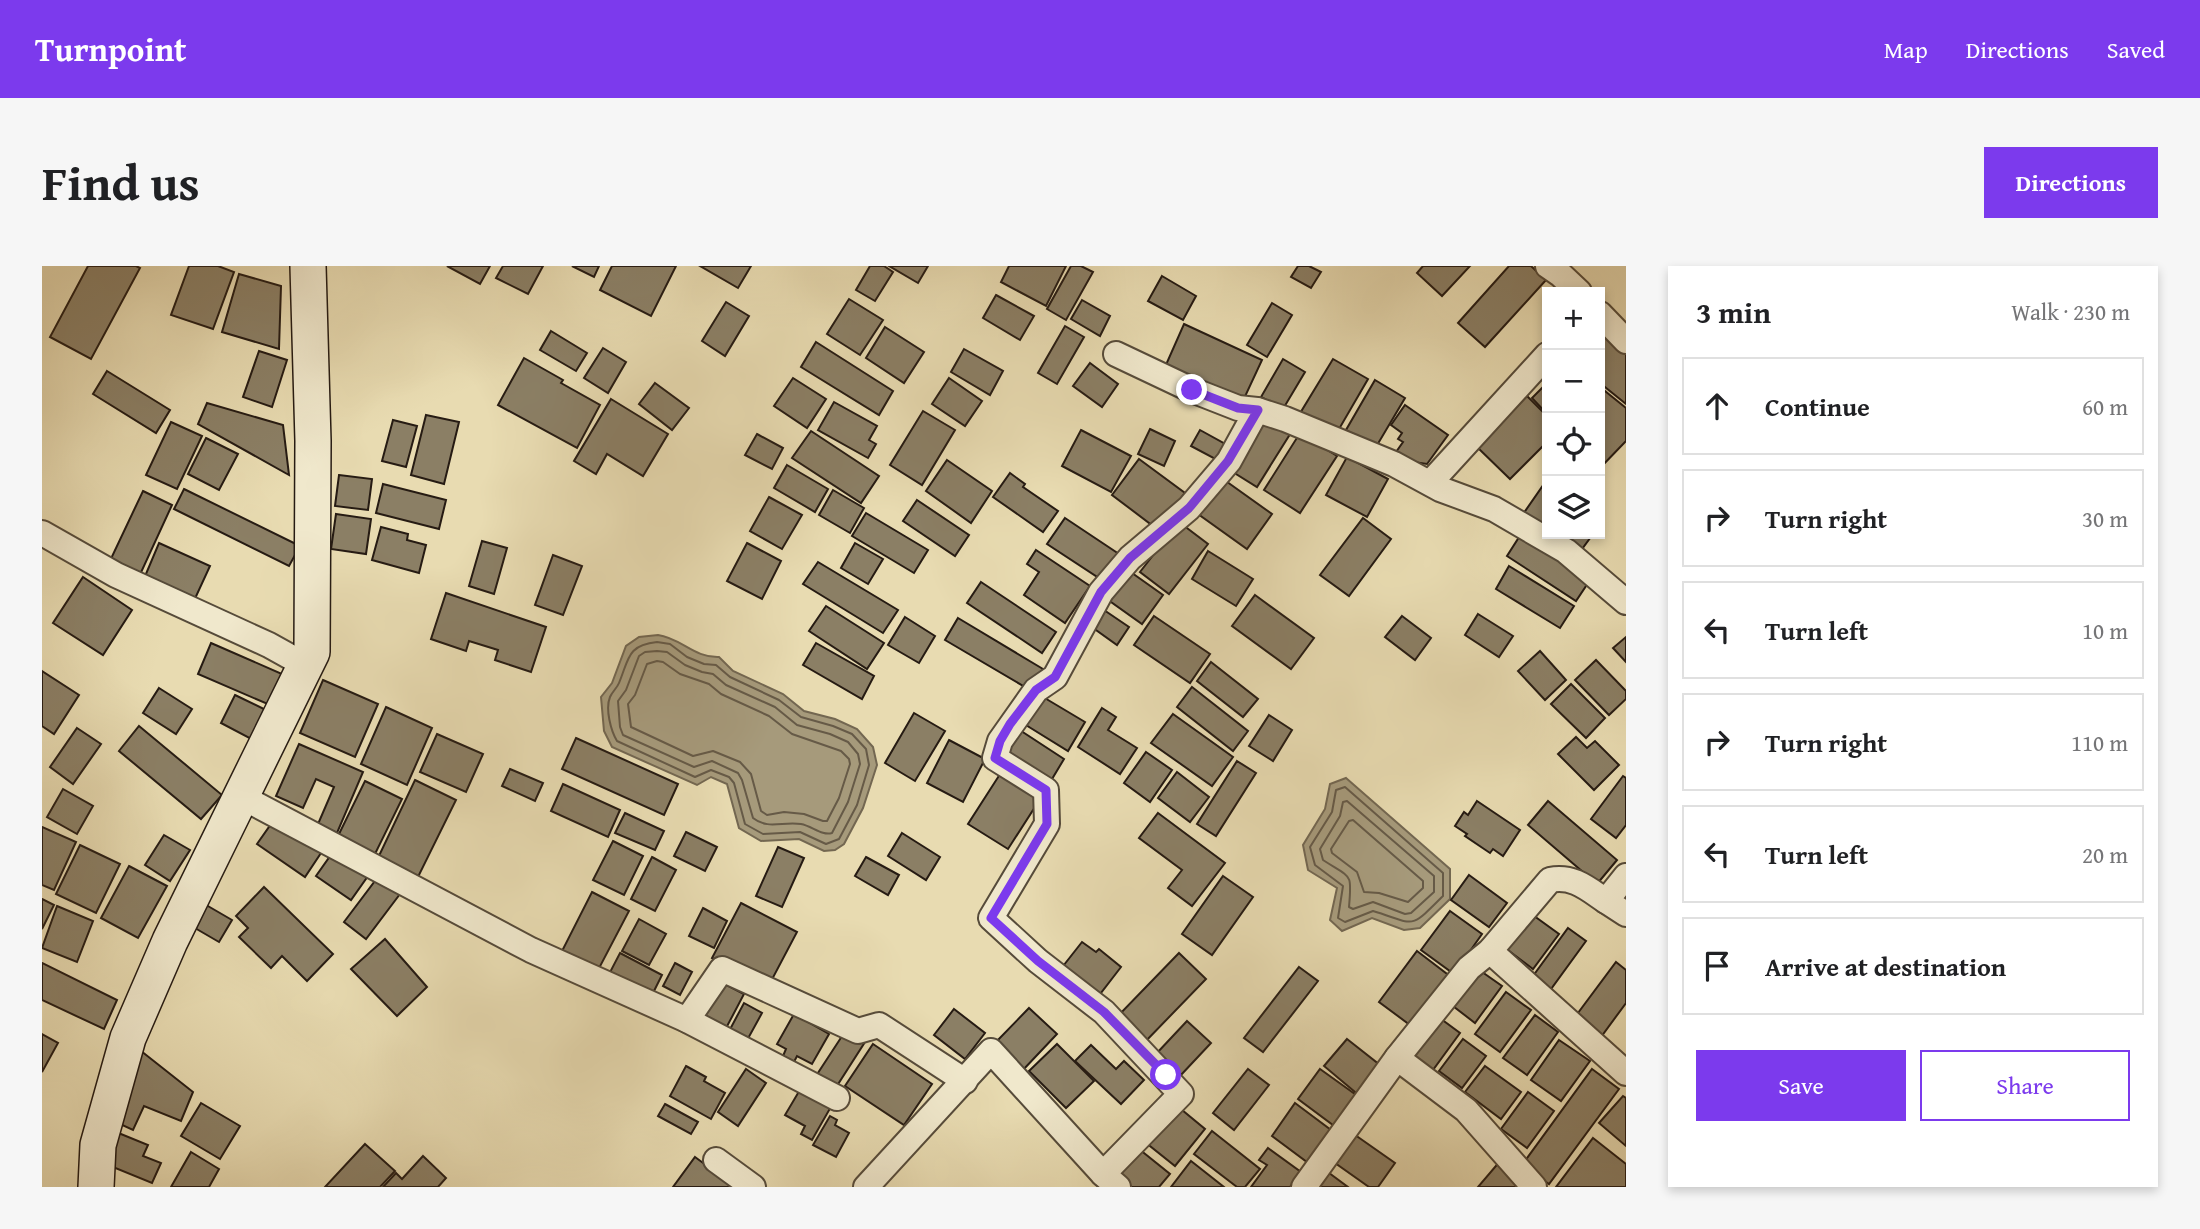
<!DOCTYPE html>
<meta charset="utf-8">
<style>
:root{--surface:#fff;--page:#f6f6f6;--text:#202124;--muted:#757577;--line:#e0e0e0;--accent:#7c3aed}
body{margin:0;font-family:"Gentium Book Plus",serif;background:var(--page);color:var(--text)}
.controls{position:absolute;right:21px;top:21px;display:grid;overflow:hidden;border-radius:0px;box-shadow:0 4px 10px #0003}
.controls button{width:63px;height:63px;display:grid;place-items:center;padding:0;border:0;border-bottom:2px solid var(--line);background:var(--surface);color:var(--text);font:35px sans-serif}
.stop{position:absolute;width:21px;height:21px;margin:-16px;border:5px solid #7c3aed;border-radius:50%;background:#fff}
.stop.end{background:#7c3aed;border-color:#fff;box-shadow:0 2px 7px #0008}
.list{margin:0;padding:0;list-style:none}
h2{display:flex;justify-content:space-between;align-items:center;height:91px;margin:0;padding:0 28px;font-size:30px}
h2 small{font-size:23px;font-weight:400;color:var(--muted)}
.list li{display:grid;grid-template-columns:46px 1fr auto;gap:21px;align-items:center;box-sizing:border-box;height:98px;margin:0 14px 14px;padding:0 14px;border:2px solid var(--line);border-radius:0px}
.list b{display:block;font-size:26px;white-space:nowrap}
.list em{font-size:23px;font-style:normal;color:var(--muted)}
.actions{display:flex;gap:14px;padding:21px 28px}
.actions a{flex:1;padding:16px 0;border:2px solid var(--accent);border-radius:0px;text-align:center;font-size:24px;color:var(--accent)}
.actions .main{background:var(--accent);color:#fff}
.icon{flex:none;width:38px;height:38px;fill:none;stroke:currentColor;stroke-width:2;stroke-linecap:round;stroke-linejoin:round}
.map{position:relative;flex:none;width:1584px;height:921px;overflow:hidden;border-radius:0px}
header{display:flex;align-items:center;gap:42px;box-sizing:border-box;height:98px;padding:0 35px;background:var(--accent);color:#fff}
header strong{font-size:33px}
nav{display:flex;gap:38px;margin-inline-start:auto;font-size:24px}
.intro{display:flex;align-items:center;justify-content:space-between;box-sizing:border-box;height:168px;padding:0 42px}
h1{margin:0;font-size:49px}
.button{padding:18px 32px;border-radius:0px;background:var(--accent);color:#fff;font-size:24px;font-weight:700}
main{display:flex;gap:42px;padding:0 42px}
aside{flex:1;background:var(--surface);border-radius:0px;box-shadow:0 4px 10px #0003}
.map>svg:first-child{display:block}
.water{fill:#a69a7b;stroke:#736751;stroke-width:2}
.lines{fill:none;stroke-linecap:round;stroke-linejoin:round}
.shore{stroke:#665a47;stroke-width:2}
.building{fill:#8b7f65;stroke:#261b13;stroke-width:2}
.street-casing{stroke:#564b3a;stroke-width:28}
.secondary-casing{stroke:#261b13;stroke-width:38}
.street{stroke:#f0e8cc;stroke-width:24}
.secondary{stroke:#f0e8cc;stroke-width:35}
.route{stroke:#7c3aed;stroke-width:9}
</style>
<header>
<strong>Turnpoint</strong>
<nav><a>Map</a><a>Directions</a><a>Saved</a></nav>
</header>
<div class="intro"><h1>Find us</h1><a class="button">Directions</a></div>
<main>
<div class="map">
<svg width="1584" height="921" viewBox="0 0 1584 921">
<rect width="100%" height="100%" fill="#e8dbb1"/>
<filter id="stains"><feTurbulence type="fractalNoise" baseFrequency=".00286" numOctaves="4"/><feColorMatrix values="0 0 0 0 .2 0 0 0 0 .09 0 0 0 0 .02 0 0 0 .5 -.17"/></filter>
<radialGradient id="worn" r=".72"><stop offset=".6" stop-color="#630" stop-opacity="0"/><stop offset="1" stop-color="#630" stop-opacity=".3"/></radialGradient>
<g class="water">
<path d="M616 369C639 372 652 392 677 391L691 405 741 428 762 445 793 453 815 463 831 481 835 499 821 542 802 578 793 584 782 585 757 573 719 575 697 562 685 518 669 511 655 519 570 481 562 465 559 431 570 417 584 380 597 371Z"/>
<polygon points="1304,512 1408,603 1408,633 1378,662 1362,664 1330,652 1300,665 1288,654 1295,622 1266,604 1261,579 1283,543 1288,518"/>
</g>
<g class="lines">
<g class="shore">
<path d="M615 376 628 378 645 391 662 398 674 399 688 411 737 434 759 451 791 460 810 468 824 483 827 499 815 539 797 573 784 578 758 566 721 568 703 558 692 517 687 511 669 504 653 511 575 475C569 465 563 443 568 431 570 426 575 422 577 417 587 393 585 379 615 376Z"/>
<path d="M615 385 625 386 643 399 660 406 671 408 684 419 733 441 755 459 788 468 806 476 816 488 818 498 806 536 790 567C780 570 770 560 759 558 741 555 726 564 711 552L700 514 696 507 670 495 652 501 581 469 578 461 576 435 584 424 597 390 603 386Z"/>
<polygon points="615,395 621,396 638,408 667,418 679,428 727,450 750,468 799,485 807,493 808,498 797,532 785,555 781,555 762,548 742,546 725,549 719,545 709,508 698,496 671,485 651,490 589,461 586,438 593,429 605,398"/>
<path d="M1303 521 1401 607V630C1366 665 1374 658 1331 645L1303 656 1296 652 1301 620 1273 599 1268 581 1290 546 1294 524Z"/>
<path d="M1305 535 1392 610V626L1369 647 1363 648 1331 636 1311 643 1307 641C1310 606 1310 613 1281 594L1278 583 1298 550 1301 536Z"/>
<polygon points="1311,554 1381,615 1381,622 1366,636 1337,627 1322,626 1315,606 1290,587 1289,583 1307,555"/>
</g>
</g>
<g class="building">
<polygon points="46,0 94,0 98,2 49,93 8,71"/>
<polygon points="147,0 176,0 192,6 171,63 129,49"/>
<polygon points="405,0 448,0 438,18"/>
<polygon points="461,0 501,0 486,28 454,12"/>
<polygon points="530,0 557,0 552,11"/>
<polygon points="570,0 634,0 609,50 558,24"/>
<polygon points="658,0 709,0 696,22"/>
<polygon points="828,0 842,0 851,6 833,35 814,24"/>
<polygon points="847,0 886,0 876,17"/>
<polygon points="967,0 1024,0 1004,40 959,16"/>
<polygon points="1029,0 1039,0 1051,6 1024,54 1005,43"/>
<polygon points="1256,0 1267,0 1279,6 1269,22 1249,11"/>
<polygon points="1381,0 1428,0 1400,30 1375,7"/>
<polygon points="1467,0 1489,0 1504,14 1443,81 1416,57"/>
<polygon points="197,8 239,20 237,83 180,66"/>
<polygon points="1120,10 1154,30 1141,54 1106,35"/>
<polygon points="954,29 992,50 978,74 941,52"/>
<polygon points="807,33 841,54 818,89 785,68"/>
<polygon points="1040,34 1068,50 1058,70 1029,53"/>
<polygon points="684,36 707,50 683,90 660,75"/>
<polygon points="1230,37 1250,49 1225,91 1205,79"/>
<polygon points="1142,58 1220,94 1200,137 1123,101"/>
<polygon points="1023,60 1042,71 1015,118 996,107"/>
<polygon points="843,61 882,86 862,117 824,92"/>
<polygon points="509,65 545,87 534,105 498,84"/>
<polygon points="1558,67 1584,87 1584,138 1558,117"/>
<polygon points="774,76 851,125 837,149 759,101"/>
<polygon points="561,82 584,96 566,127 542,112"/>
<polygon points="922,83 961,105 948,129 909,106"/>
<polygon points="217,85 245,94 230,141 201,131"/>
<polygon points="482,92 521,114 519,117 558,139 535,182 456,139"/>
<polygon points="1241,93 1263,106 1241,143 1219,131"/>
<polygon points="1291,93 1326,113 1293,170 1257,149"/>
<polygon points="1048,97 1076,118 1060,141 1031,120"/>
<polygon points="65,105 128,144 114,167 51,128"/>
<polygon points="751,112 784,133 765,162 732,140"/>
<polygon points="907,112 940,135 923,160 890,138"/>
<polygon points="1333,114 1363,132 1334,181 1304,164"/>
<polygon points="613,117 647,142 630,164 597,138"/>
<polygon points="1505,117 1505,148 1490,132"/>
<polygon points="1558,121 1584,142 1584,175 1558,202"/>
<polygon points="1485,130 1505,150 1505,176 1468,213 1435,181"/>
<polygon points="569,133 626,168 601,210 565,188 554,208 532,195"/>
<polygon points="792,136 835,160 827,174 834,178 826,192 776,164"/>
<polygon points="165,137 241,159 247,209 156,158"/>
<polygon points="1363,139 1406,169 1385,198 1358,194 1354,186 1361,176 1356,173 1360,167 1349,159"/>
<polygon points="881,145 913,164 880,219 848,199"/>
<polygon points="1221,147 1250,165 1215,221 1186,203"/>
<polygon points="384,149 417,156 402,218 369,209"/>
<polygon points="351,154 375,160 364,201 340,195"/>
<polygon points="129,156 160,170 135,223 104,209"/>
<polygon points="1108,163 1133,175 1122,200 1096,188"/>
<polygon points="1039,164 1089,190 1069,226 1020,200"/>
<polygon points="1158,164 1185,179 1177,195 1149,180"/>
<polygon points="769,165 837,210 819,237 750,192"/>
<polygon points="1258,167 1295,190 1258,247 1222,224"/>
<polygon points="715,168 741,182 730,203 703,189"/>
<polygon points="164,172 196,188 177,224 146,208"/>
<polygon points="1305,191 1346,213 1325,251 1284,229"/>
<polygon points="1097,193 1143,227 1115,263 1070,229"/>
<polygon points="905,194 950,225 929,257 884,225"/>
<polygon points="745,199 786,223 773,246 732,222"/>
<polygon points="968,207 983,218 981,221 1016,245 1001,266 951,231"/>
<polygon points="297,209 330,213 326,244 293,240"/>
<polygon points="1181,213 1230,248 1205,283 1156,248"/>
<polygon points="341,218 404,234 397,263 334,247"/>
<polygon points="1502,218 1505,220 1505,263 1479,251"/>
<polygon points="142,223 258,280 247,300 132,243"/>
<polygon points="791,224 822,242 808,267 777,249"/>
<polygon points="101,225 130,239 96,313 66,299"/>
<polygon points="727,231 760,249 740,283 708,265"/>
<polygon points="875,234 927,269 913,290 861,255"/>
<polygon points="824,247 886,284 872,307 810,270"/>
<polygon points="294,248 329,253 324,288 289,283"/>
<polygon points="1023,252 1077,288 1060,314 1005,278"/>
<polygon points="1321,252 1349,273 1307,330 1278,309"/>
<polygon points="1137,256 1166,278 1127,328 1098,306"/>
<polygon points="339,261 366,268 365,274 384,279 377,307 330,294"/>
<polygon points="1481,265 1550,311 1534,335 1465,290"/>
<polygon points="1519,268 1551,268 1540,283"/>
<polygon points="440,275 465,282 452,328 427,320"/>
<polygon points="117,277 168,300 151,337 101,315"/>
<polygon points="705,277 739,295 720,333 685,315"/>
<polygon points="813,277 841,293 826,318 799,302"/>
<polygon points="994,284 1048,320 1023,357 982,329 997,306 985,298"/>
<polygon points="1166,285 1211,313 1194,340 1150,313"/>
<polygon points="511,289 540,300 521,349 493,339"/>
<polygon points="776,296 856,344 841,367 761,318"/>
<polygon points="1467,300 1532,340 1518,362 1454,323"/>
<polygon points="1083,302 1121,329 1100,358 1062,331"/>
<polygon points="41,311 90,344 61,389 11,357"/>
<polygon points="939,316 1014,366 1000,387 925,337"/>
<polygon points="404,327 504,361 489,406 453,394 456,384 427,375 424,385 389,373"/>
<polygon points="1213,329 1272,372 1249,403 1190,360"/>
<polygon points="784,340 842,377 825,403 767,365"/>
<polygon points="1059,342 1087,361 1075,379 1047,359"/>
<polygon points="1436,348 1471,370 1457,391 1423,369"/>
<polygon points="1112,350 1168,388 1148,417 1092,379"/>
<polygon points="1360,350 1389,372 1373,394 1343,371"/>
<polygon points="863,351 893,370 877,397 846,379"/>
<polygon points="916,352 1001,403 988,424 903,374"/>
<polygon points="1584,371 1584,396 1571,382"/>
<polygon points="169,377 240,408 228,439 156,408"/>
<polygon points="774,377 832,410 820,433 761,399"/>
<polygon points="1498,385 1524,414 1503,434 1476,405"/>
<polygon points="1554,394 1584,425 1584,433 1567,449 1533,414"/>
<polygon points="1169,396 1216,433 1201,451 1155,415"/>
<polygon points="0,405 37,429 12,468 0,460"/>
<polygon points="281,414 336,438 313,491 258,467"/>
<polygon points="1529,418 1563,452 1544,472 1509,438"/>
<polygon points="1150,421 1206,465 1191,485 1135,441"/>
<polygon points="117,422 150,443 134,468 101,447"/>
<polygon points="996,428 1043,456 1026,485 979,456"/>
<polygon points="193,429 228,446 213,475 179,457"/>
<polygon points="344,441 390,462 365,519 319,498"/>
<polygon points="1060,442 1074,451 1066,464 1095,482 1078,508 1036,481"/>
<polygon points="872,447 903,465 873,515 843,497"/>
<polygon points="1131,448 1191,491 1170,520 1109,477"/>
<polygon points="1227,449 1250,464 1231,495 1207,480"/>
<polygon points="97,460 180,529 159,553 77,485"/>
<polygon points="973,461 1022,493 1007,518 957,486"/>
<polygon points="35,462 59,478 31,518 8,501"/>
<polygon points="395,468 441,488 424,526 378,506"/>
<polygon points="1534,471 1545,482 1553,475 1577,499 1552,524 1516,488"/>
<polygon points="534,472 636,518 622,549 520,503"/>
<polygon points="907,474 943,493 921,536 885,517"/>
<polygon points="257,478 321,506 295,567 276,558 292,521 274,513 261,542 234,530"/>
<polygon points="1104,486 1130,504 1108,536 1082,517"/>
<polygon points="1195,495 1214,507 1174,570 1155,558"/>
<polygon points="468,503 501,517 493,535 460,520"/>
<polygon points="960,505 1000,530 966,583 926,558"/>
<polygon points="1135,506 1167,531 1148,556 1116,532"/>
<polygon points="1581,510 1584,512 1584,559 1574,572 1549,553"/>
<polygon points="373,514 414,534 375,613 335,594"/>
<polygon points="323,515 360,533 332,590 295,572"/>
<polygon points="521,518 578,544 566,571 509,545"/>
<polygon points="21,523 51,540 35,568 5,551"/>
<polygon points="1435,535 1478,564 1461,590 1451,583 1448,587 1423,570 1425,568 1413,560 1422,546 1426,549"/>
<polygon points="1506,535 1575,594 1555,618 1486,559"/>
<polygon points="583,547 622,565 613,584 573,567"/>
<polygon points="1116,547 1183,597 1150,640 1126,622 1140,604 1097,572"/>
<polygon points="234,551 281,584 263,611 215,578"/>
<polygon points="0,561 34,576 12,624 0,619"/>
<polygon points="644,566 675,581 663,605 632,590"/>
<polygon points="860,567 898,591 884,614 846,590"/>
<polygon points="122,569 148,584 128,615 103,599"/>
<polygon points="571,575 601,590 582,629 551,614"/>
<polygon points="38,579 78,598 54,647 14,628"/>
<polygon points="736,581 762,592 740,641 714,630"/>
<polygon points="291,586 326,610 309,634 274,610"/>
<polygon points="610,591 634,604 613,645 589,633"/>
<polygon points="824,591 857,609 846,629 813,610"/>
<polygon points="87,600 125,620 96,672 59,652"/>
<polygon points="339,607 361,624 324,673 302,656"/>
<polygon points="1427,609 1465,637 1447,661 1409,634"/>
<polygon points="1181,610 1211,631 1170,689 1140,668"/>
<polygon points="222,621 291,688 265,715 240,690 229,702 197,671 206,662 194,650"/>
<polygon points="550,626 587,645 554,708 518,689"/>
<polygon points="0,633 12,639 0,663"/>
<polygon points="159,636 190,654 177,676 146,658"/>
<polygon points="699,637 755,666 726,721 670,692"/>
<polygon points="15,640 51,655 35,696 0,682"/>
<polygon points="661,642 685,655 672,682 647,670"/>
<polygon points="1408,645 1440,668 1412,708 1379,684"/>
<polygon points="1488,647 1517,668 1491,703 1463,682"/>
<polygon points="597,653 624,668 607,699 580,685"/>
<polygon points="1526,662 1544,675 1509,723 1491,710"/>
<polygon points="343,673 385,721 355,750 309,703"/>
<polygon points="1040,676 1054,686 1057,683 1079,701 1055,732 1018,704"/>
<polygon points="1375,685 1409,711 1372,762 1337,736"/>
<polygon points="578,687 620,709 607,735 565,712"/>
<polygon points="1137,687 1164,713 1100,779 1073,753"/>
<polygon points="1574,696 1584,704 1584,737 1559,771 1533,751"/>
<polygon points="0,697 75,734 62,763 0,734"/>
<polygon points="633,697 650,706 638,729 621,720"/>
<polygon points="1257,701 1276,715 1221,786 1202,772"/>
<polygon points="1433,701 1460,720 1433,757 1407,737"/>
<polygon points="677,715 702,728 682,766 657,753"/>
<polygon points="1464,726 1489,744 1458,786 1433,768"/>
<polygon points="702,737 720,747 703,778 685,769"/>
<polygon points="987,742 1015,768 980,805 952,778"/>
<polygon points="912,743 943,767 923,793 892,769"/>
<polygon points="752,748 787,768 770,798 755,790 752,796 741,790 744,783 735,778"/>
<polygon points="1493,749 1516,766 1485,809 1461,792"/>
<polygon points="1395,750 1418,767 1388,808 1365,791"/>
<polygon points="1145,755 1169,777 1138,810 1114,788"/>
<polygon points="804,764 823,776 791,826 772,813"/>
<polygon points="0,768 16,777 0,806"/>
<polygon points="1305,773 1343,803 1319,831 1282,800"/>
<polygon points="1421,773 1444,790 1420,822 1397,805"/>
<polygon points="1517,774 1548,795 1519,835 1489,814"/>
<polygon points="831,778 890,818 862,859 803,820"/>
<polygon points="1015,778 1052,815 1024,842 987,805"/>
<polygon points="1049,779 1074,803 1082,795 1102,814 1079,838 1033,795"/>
<polygon points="94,781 151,826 139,855 102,840 91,864 67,853"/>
<polygon points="644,800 664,811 662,815 683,827 669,853 628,830"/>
<polygon points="1443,800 1479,826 1459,853 1423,826"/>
<polygon points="704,803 724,817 696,860 676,846"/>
<polygon points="1206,803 1227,819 1192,864 1171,847"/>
<polygon points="1278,803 1317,831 1295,862 1256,833"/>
<polygon points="1550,803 1577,823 1507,918 1480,899"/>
<polygon points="759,822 790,839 770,874 759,868 763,860 743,849"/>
<polygon points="1486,826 1512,845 1485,882 1459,863"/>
<polygon points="1581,830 1584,832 1584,880 1557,857"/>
<polygon points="159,837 198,860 178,893 139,870"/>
<polygon points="1253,837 1293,867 1269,899 1230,870"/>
<polygon points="623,838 656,856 649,868 616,850"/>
<polygon points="1134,839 1163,863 1133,900 1103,876"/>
<polygon points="788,850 795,854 793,859 807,867 794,891 771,879"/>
<polygon points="1306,864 1353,897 1336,921 1327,921 1286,892"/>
<polygon points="1170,865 1218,903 1203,921 1195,921 1152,888"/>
<polygon points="74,866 106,879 101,890 119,897 110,917 61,897"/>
<polygon points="1551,872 1584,898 1584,921 1514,921"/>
<polygon points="323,878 353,905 338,921 283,921"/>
<polygon points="1226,882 1259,906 1248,921 1209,921 1225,899 1217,894"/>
<polygon points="1097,883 1128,908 1117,921 1087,921 1074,911"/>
<polygon points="149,886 177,903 167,921 129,921"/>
<polygon points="381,890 404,912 396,921 341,921 354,907 360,913"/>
<polygon points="653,891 691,919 690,921 631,921"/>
<polygon points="1459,894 1481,913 1474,921 1436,921"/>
<polygon points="1149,895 1182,921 1129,921"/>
<polygon points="1279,901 1306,921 1264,921"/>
</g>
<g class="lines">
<g class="street-casing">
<g id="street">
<polyline points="1506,0 1519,9 1537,26"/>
<polyline points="1558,48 1584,75"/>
<polyline points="1074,88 1150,124 1196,142 1215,144 1243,153 1352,198 1398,223 1452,243 1524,285 1584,336"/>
<polyline points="1388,217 1505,89"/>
<polyline points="0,267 74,309 227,379 263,399"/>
<polyline points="198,530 489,684 645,754 795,832"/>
<polyline points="1584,610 1564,635 1584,648"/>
<polyline points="1448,685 1584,807"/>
<polyline points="645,754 680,703 816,765 837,759 923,815"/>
<path d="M1355 792 1427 702 1448 685 1508 614C1531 609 1546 623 1564 635"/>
<polyline points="674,894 711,921"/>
<polyline points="824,921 949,785 1061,908"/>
<polyline points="1076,921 1061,908 1139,828 1062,746 996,695 949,652 1005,558 1004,524 953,492 958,475 994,424 1013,411 1059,326 1088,292 1147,242 1187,195 1215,144"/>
<polyline points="1262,921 1355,792 1424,844 1492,921"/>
</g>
</g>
<g class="secondary-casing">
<polyline id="secondary" points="54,921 56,879 86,772 128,675 270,386 271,175 266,0"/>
</g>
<use href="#street" class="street"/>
<use href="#secondary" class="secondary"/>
</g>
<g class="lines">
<polyline class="route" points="1124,809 1062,746 996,695 949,652 1005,558 1004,524 953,492 958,475 968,458 994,424 1013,411 1059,326 1088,292 1147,242 1186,195 1216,144 1196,142 1150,124"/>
</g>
<rect width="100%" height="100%" filter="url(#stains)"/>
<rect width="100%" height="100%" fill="url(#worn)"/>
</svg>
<div class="controls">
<button>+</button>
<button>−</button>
<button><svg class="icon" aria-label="locate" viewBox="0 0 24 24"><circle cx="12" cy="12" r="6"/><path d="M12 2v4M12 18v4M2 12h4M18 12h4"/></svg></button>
<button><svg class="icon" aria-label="layers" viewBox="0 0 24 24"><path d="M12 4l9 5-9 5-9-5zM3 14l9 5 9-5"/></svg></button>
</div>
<div class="stop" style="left:1124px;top:809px"></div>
<div class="stop end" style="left:1150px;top:124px"></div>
</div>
<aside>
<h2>3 min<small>Walk · 230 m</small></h2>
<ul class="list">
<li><svg class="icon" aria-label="ahead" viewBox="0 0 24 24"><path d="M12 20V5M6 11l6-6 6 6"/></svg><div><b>Continue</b></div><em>60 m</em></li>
<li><svg class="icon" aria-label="right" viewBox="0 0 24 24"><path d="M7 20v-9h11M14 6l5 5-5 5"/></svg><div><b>Turn right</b></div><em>30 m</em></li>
<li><svg class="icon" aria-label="left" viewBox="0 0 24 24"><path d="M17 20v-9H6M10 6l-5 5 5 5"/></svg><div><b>Turn left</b></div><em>10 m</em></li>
<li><svg class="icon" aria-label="right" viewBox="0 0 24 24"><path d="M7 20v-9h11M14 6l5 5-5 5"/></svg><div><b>Turn right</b></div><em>110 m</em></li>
<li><svg class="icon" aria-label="left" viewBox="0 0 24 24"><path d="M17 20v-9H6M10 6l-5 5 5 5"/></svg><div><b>Turn left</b></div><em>20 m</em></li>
<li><svg class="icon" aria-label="arrive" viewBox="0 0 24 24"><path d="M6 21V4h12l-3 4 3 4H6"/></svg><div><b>Arrive at destination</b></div></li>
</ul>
<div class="actions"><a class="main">Save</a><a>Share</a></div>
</aside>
</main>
